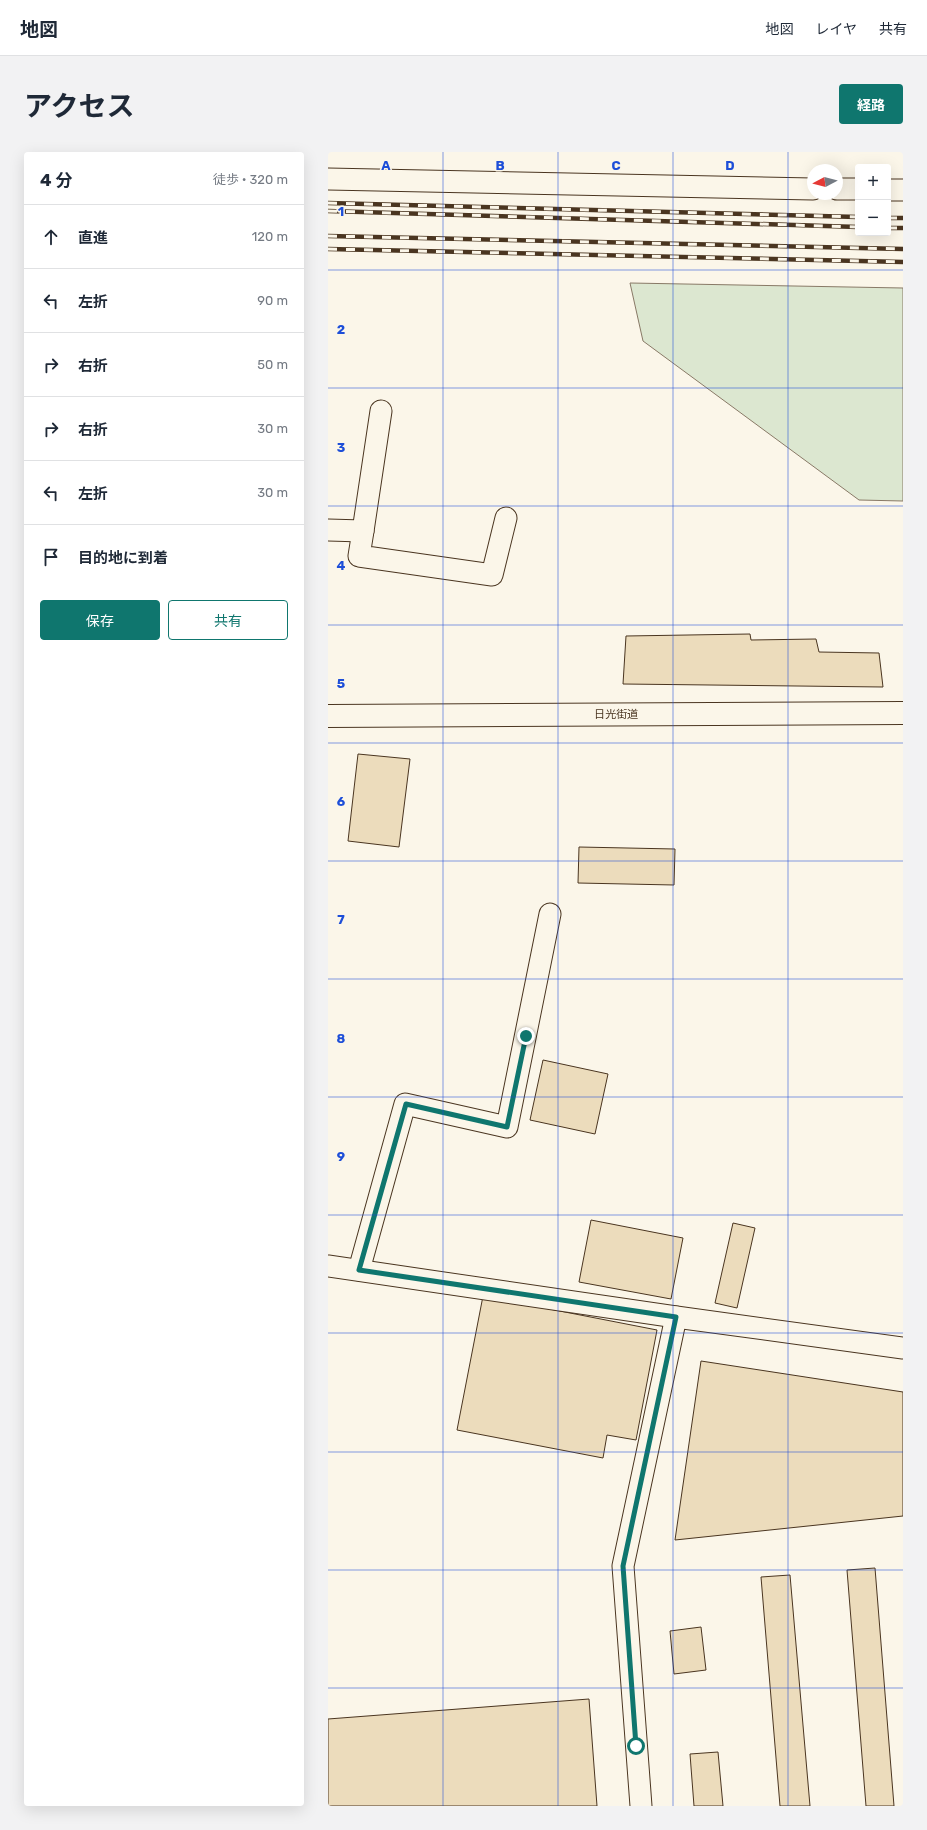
<!DOCTYPE html>
<html lang="ja">
<meta charset="utf-8">
<style>
:root{--surface:#fff;--page:#f2f2f3;--text:#1f2937;--muted:#747a83;--line:#e0e1e3;--accent:#0f766e}
body{margin:0;font-family:Rubik,"Noto Sans JP",sans-serif;background:var(--page);color:var(--text)}
.controls{position:absolute;right:12px;top:12px;display:grid;overflow:hidden;border-radius:4px;box-shadow:0 4px 16px #0002}
.controls button{width:36px;height:36px;display:grid;place-items:center;padding:0;border:0;border-bottom:1px solid var(--line);background:var(--surface);color:var(--text);font:20px sans-serif}
.compass{position:absolute;left:479px;top:12px;width:36px;height:36px;border-radius:50%;background:var(--surface);box-shadow:0 4px 16px #0002;rotate:263deg}
.stop{position:absolute;width:12px;height:12px;margin:-9px;border:3px solid #0f766e;border-radius:50%;background:#fff}
.stop.end{background:#0f766e;border-color:#fff;box-shadow:0 1px 4px #0008}
.list{margin:0;padding:0;list-style:none}
h2{display:flex;justify-content:space-between;align-items:center;height:52px;margin:0;padding:0 16px;font-size:17px}
h2 small{font-size:13px;font-weight:400;color:var(--muted)}
.list li{display:grid;grid-template-columns:26px 1fr auto;gap:12px;align-items:center;box-sizing:border-box;height:64px;padding:0 16px;border-top:1px solid var(--line)}
.list b{display:block;font-size:15px;white-space:nowrap}
.list em{font-size:13px;font-style:normal;color:var(--muted)}
.actions{display:flex;gap:8px;padding:12px 16px}
.actions a{flex:1;padding:9px 0;border:1px solid var(--accent);border-radius:4px;text-align:center;font-size:14px;color:var(--accent)}
.actions .main{background:var(--accent);color:#fff}
.icon{flex:none;width:22px;height:22px;fill:none;stroke:currentColor;stroke-width:2;stroke-linecap:round;stroke-linejoin:round}
.map{position:relative;flex:none;width:575px;height:1654px;overflow:hidden;border-radius:4px}
header{display:flex;align-items:center;gap:24px;box-sizing:border-box;height:56px;padding:0 20px;background:var(--surface);border-bottom:1px solid var(--line)}
header strong{font-size:19px}
nav{display:flex;gap:22px;margin-inline-start:auto;font-size:14px}
.intro{display:flex;align-items:center;justify-content:space-between;box-sizing:border-box;height:96px;padding:0 24px}
h1{margin:0;font-size:28px}
.button{padding:10px 18px;border-radius:4px;background:var(--accent);color:#fff;font-size:14px;font-weight:700}
main{display:flex;gap:24px;padding:0 24px}
aside{flex:1;background:var(--surface);border-radius:4px;box-shadow:0 4px 16px #0002}
.map>svg:first-child{display:block}
.green{fill:#dce7d0;stroke:#887966}
.building{fill:#ecdcbc;stroke:#4a3520}
.lines{fill:none;stroke-linecap:round;stroke-linejoin:round}
.minor-casing{stroke:#4a3520;stroke-width:23}
.trunk-casing{stroke:#4a3520;stroke-width:24}
.minor{stroke:#fbf6e9;stroke-width:21}
.trunk{stroke:#fbf6e9;stroke-width:22}
.rail-casing{stroke:#4a3520;stroke-width:4.5}
.rail{stroke:#fbf6e9;stroke-width:3;stroke-dasharray:9;stroke-linecap:butt}
.route{stroke:#0f766e;stroke-width:5}
.grid{fill:none;stroke:#1d4ed8;stroke-width:1;stroke-opacity:0.55}
.labels{text-anchor:middle;stroke-width:3;stroke-linejoin:round;paint-order:stroke}
.street-label{font-size:11px;fill:#4a3520;stroke:#fbf6e9}
.grid-label{font-size:13px;text-anchor:middle;font-weight:bold;fill:#1d4ed8;stroke:#fbf6e9;stroke-width:3;stroke-linejoin:round;paint-order:stroke}
</style>
<header>
<strong>地図</strong>
<nav><a>地図</a><a>レイヤ</a><a>共有</a></nav>
</header>
<div class="intro"><h1>アクセス</h1><a class="button">経路</a></div>
<main>
<aside>
<h2>4 分<small>徒歩 · 320 m</small></h2>
<ul class="list">
<li><svg class="icon" aria-label="ahead" viewBox="0 0 24 24"><path d="M12 20V5M6 11l6-6 6 6"/></svg><div><b>直進</b></div><em>120 m</em></li>
<li><svg class="icon" aria-label="left" viewBox="0 0 24 24"><path d="M17 20v-9H6M10 6l-5 5 5 5"/></svg><div><b>左折</b></div><em>90 m</em></li>
<li><svg class="icon" aria-label="right" viewBox="0 0 24 24"><path d="M7 20v-9h11M14 6l5 5-5 5"/></svg><div><b>右折</b></div><em>50 m</em></li>
<li><svg class="icon" aria-label="right" viewBox="0 0 24 24"><path d="M7 20v-9h11M14 6l5 5-5 5"/></svg><div><b>右折</b></div><em>30 m</em></li>
<li><svg class="icon" aria-label="left" viewBox="0 0 24 24"><path d="M17 20v-9H6M10 6l-5 5 5 5"/></svg><div><b>左折</b></div><em>30 m</em></li>
<li><svg class="icon" aria-label="arrive" viewBox="0 0 24 24"><path d="M6 21V4h12l-3 4 3 4H6"/></svg><div><b>目的地に到着</b></div></li>
</ul>
<div class="actions"><a class="main">保存</a><a>共有</a></div>
</aside>
<div class="map">
<svg width="575" height="1654" viewBox="0 0 575 1654">
<rect width="100%" height="100%" fill="#fbf6e9"/>
<polygon class="green" points="302,131 575,136 575,349 531,348 315,189"/>
<g class="building">
<polygon points="422,482 423,488 488,487 491,500 551,501 555,535 295,532 298,484"/>
<polygon points="30,602 82,607 71,695 20,689"/>
<polygon points="251,695 347,697 346,733 250,731"/>
<polygon points="215,908 280,922 267,982 202,968"/>
<polygon points="263,1068 355,1086 343,1147 251,1130"/>
<polygon points="405,1071 427,1076 409,1156 387,1151"/>
<polygon points="155,1144 329,1178 308,1288 279,1283 275,1306 129,1278"/>
<polygon points="373,1209 575,1240 575,1364 347,1388"/>
<polygon points="547,1416 566,1654 538,1654 519,1418"/>
<polygon points="462,1423 482,1654 452,1654 433,1425"/>
<polygon points="373,1475 378,1518 346,1522 342,1479"/>
<polygon points="261,1547 269,1654 0,1654 0,1567"/>
<polygon points="390,1600 395,1654 366,1654 362,1602"/>
</g>
<g class="lines">
<g class="minor-casing">
<g id="minor">
<polyline points="0,27 485,37"/>
<polyline points="509,37 530,37"/>
<polyline points="560,38 575,38"/>
<polyline points="0,378 35,379 53,259"/>
<polyline points="35,379 31,404 164,423 178,366"/>
<polyline points="0,1114 348,1165 575,1196"/>
<polyline points="31,1118 77,952 179,975 222,762"/>
<polyline points="313,1654 295,1414 348,1165"/>
</g>
</g>
<g class="trunk-casing">
<polyline id="trunk" points="0,564 575,561"/>
</g>
<use href="#minor" class="minor"/>
<use href="#trunk" class="trunk"/>
<g class="rail-casing">
<g id="rail">
<polyline points="0,51 530,65"/>
<polyline points="0,59 530,75"/>
<polyline points="560,66 575,66"/>
<polyline points="560,76 575,76"/>
<polyline points="0,84 575,97"/>
<polyline points="0,97 575,110"/>
</g>
</g>
<use href="#rail" class="rail"/>
</g>
<g class="lines">
<polyline class="route" points="198,884 179,975 78,952 31,1118 348,1165 295,1414 308,1594"/>
</g>
<path class="grid" d="M115 0V1654M230 0V1654M345 0V1654M460 0V1654M0 118H575M0 236H575M0 354H575M0 473H575M0 591H575M0 709H575M0 827H575M0 945H575M0 1063H575M0 1181H575M0 1300H575M0 1418H575M0 1536H575"/>
<g class="labels">
<g class="street-label">
<text x="288" y="566">日光街道</text>
</g>
</g>
<g class="grid-label">
<text x="58" y="18">A</text>
<text x="172" y="18">B</text>
<text x="288" y="18">C</text>
<text x="402" y="18">D</text>
<text x="13" y="64">1</text>
<text x="13" y="182">2</text>
<text x="13" y="300">3</text>
<text x="13" y="418">4</text>
<text x="13" y="536">5</text>
<text x="13" y="654">6</text>
<text x="13" y="772">7</text>
<text x="13" y="891">8</text>
<text x="13" y="1009">9</text>
</g>
</svg>
<div class="controls">
<button>+</button>
<button>−</button>
</div>
<svg class="compass" viewBox="-18 -18 36 36"><path d="M0-13l5 13h-10z" fill="#e53935"/><path d="M0 13l5-13h-10z" fill="#747a83"/></svg>
<div class="stop" style="left:308px;top:1594px"></div>
<div class="stop end" style="left:198px;top:884px"></div>
</div>
</main>
